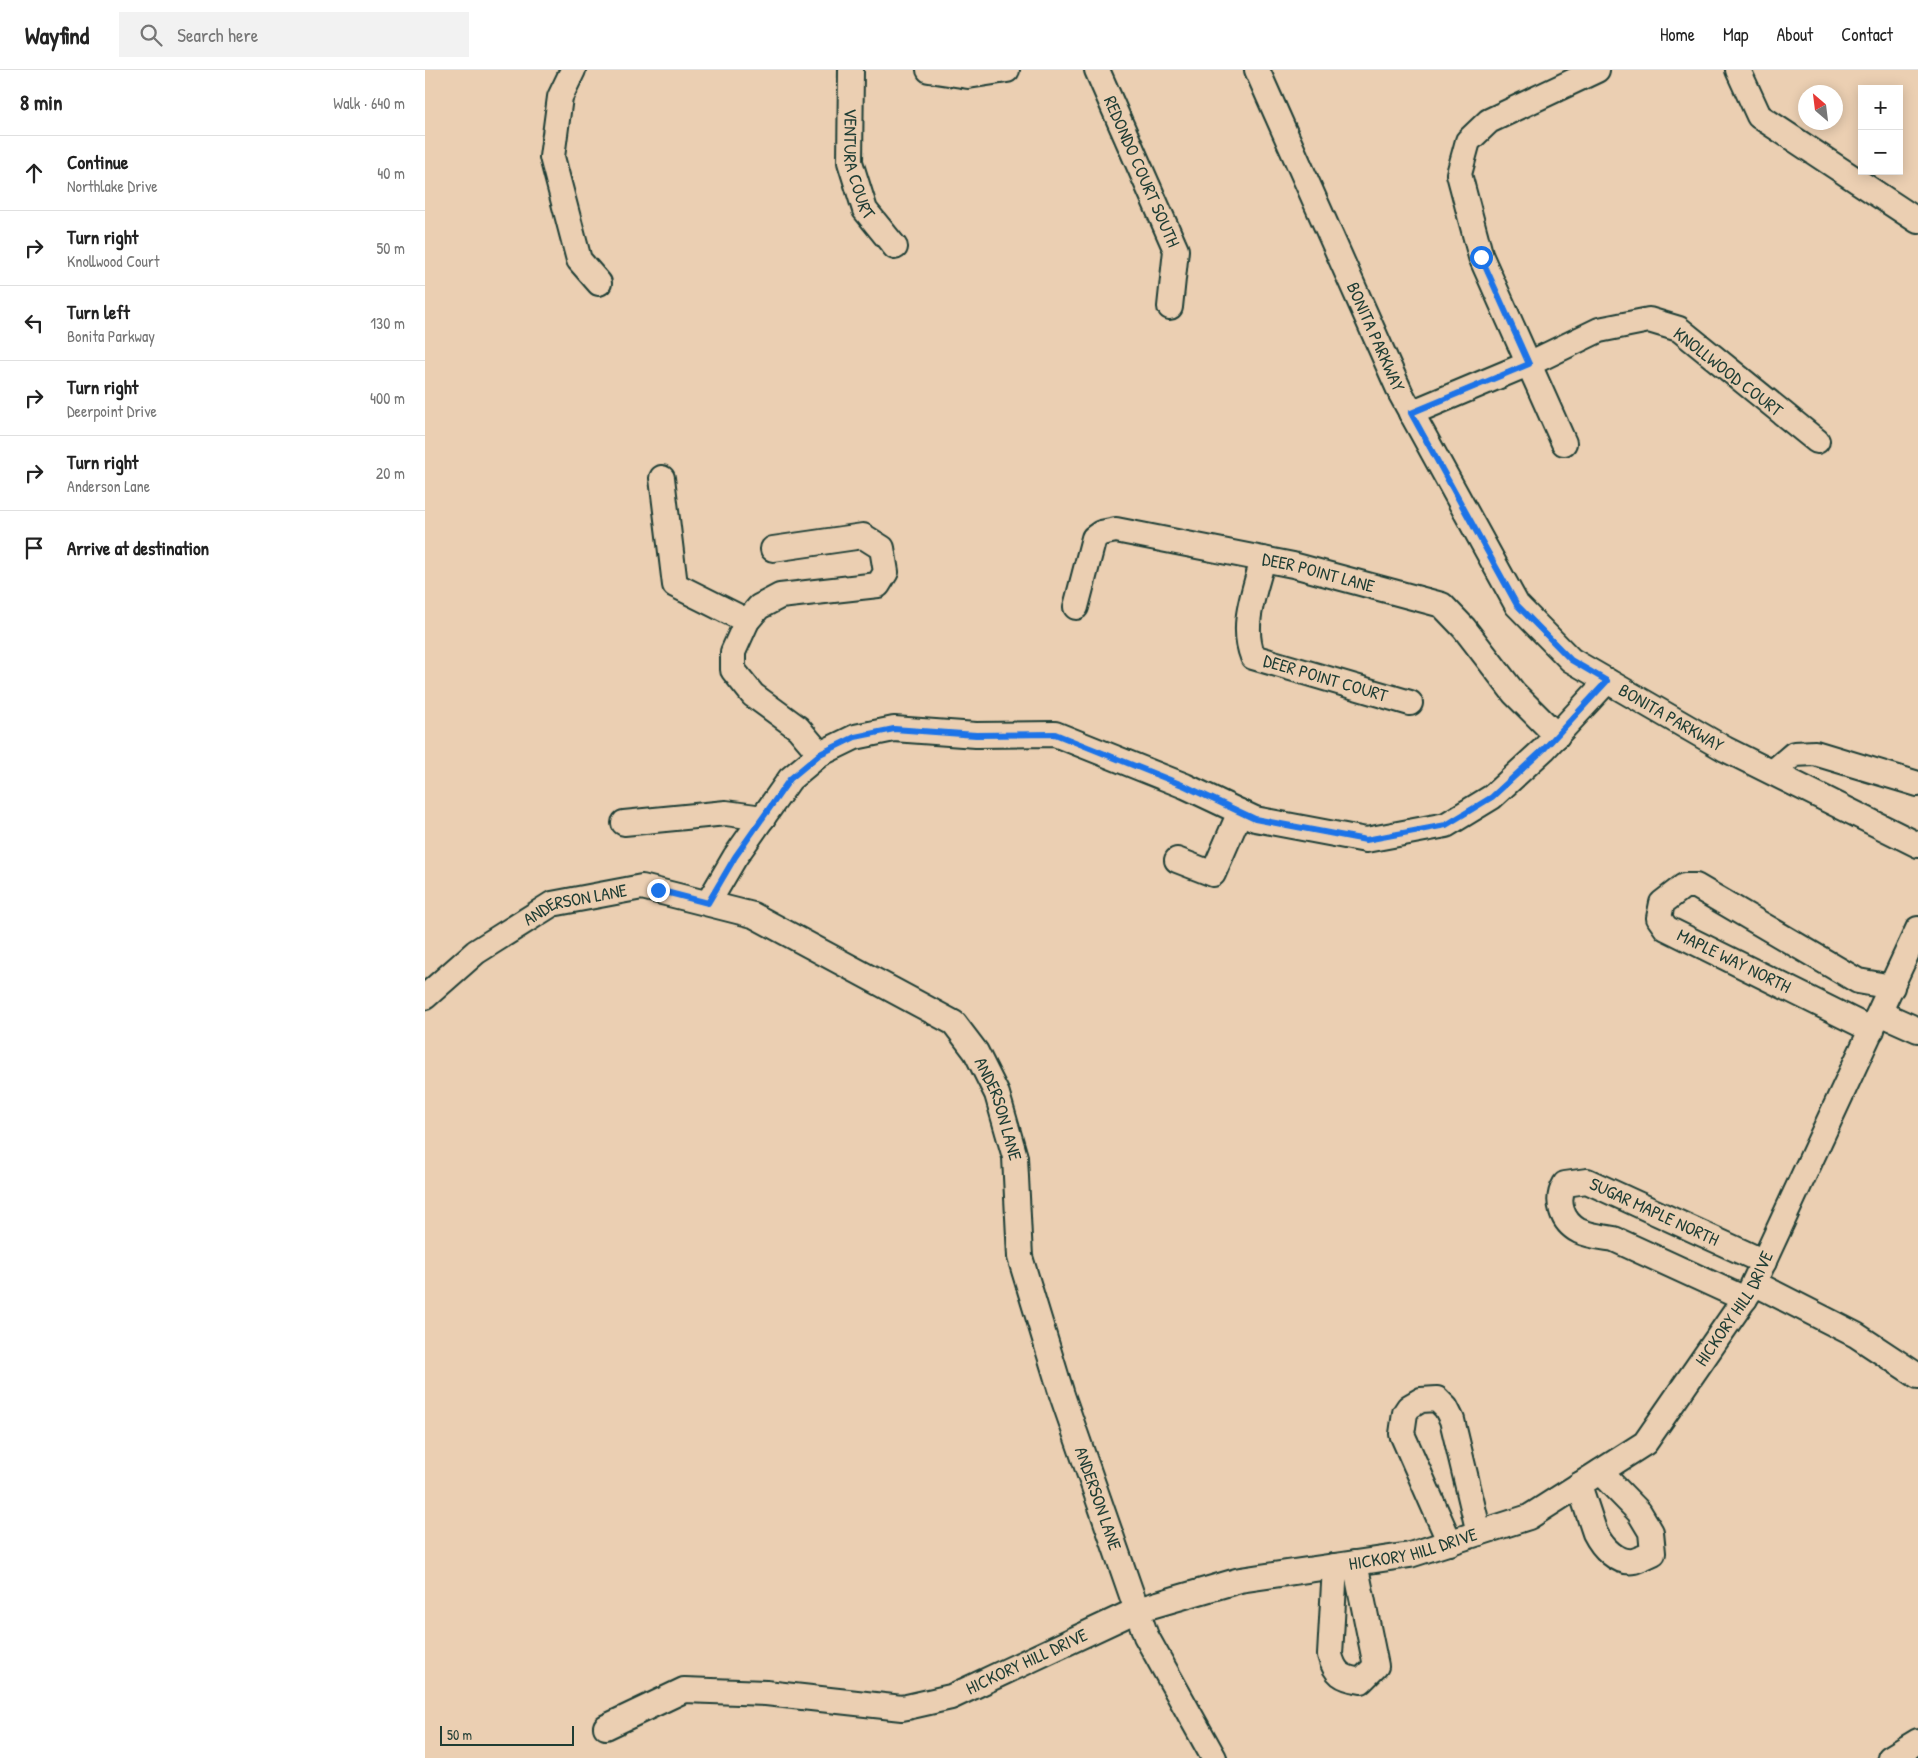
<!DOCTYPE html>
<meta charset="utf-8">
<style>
:root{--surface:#fff;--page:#f2f2f2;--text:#222;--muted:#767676;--line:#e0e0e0}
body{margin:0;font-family:"Patrick Hand",sans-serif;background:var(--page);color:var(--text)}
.controls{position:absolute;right:15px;top:15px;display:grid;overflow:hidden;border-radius:0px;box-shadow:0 2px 12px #0003}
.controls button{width:45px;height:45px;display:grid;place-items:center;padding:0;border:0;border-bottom:1px solid var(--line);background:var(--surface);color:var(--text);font:25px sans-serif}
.compass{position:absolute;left:1373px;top:15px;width:45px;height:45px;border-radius:50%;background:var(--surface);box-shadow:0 2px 12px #0003;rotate:332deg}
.scale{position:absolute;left:15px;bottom:12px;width:134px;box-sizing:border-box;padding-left:5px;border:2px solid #1f3d34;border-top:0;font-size:14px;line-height:18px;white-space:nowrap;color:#1f3d34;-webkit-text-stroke:4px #ebcfb2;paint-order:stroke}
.stop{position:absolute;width:15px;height:15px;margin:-11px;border:4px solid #1a73e8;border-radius:50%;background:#fff}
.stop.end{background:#1a73e8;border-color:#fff;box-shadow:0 1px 5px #0008}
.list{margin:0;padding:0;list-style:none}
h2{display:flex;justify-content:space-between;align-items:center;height:65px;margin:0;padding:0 20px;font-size:21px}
h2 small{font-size:16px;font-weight:400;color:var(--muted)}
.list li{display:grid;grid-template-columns:32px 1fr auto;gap:15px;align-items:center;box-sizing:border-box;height:75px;padding:0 20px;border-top:1px solid var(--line)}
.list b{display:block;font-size:19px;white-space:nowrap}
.list p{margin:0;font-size:16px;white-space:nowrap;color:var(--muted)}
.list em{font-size:16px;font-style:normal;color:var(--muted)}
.icon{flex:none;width:28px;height:28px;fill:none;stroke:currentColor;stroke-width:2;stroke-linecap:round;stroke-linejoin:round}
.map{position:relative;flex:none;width:1493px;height:1688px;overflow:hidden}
header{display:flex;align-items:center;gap:30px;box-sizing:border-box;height:70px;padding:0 25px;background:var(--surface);border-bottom:1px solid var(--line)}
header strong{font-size:24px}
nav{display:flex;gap:28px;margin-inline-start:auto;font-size:18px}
.search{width:350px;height:45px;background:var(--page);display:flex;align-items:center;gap:12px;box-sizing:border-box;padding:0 18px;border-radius:0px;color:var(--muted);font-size:19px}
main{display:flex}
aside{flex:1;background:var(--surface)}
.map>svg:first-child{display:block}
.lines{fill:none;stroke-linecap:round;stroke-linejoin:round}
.minor-casing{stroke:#1f3d34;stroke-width:28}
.minor{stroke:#ebcfb2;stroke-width:24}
.route{stroke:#1a73e8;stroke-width:6}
.labels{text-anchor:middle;stroke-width:4;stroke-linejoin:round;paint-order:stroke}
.street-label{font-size:18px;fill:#1f3d34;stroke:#ebcfb2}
</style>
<header>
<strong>Wayfind</strong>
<div class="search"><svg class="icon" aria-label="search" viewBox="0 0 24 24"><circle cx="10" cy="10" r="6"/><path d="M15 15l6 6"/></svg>Search here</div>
<nav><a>Home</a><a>Map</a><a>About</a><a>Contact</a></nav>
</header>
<main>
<aside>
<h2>8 min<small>Walk · 640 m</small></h2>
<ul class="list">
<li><svg class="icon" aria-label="ahead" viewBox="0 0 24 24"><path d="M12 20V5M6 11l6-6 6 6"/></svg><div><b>Continue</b><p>Northlake Drive</p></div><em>40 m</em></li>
<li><svg class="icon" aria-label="right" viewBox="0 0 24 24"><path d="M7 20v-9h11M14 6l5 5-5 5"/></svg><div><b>Turn right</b><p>Knollwood Court</p></div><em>50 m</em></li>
<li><svg class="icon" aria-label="left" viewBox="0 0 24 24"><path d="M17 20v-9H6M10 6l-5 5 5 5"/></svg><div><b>Turn left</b><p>Bonita Parkway</p></div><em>130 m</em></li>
<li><svg class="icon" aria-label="right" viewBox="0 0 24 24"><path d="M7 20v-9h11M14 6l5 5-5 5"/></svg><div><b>Turn right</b><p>Deerpoint Drive</p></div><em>400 m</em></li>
<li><svg class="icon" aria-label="right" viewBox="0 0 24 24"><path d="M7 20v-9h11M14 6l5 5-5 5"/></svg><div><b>Turn right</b><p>Anderson Lane</p></div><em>20 m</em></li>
<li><svg class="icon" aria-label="arrive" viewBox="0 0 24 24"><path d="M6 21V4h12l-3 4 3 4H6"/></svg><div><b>Arrive at destination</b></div></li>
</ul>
</aside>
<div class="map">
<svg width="1493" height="1688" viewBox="0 0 1493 1688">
<rect width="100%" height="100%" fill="#ebcfb2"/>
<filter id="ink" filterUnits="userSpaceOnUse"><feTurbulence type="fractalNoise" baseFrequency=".02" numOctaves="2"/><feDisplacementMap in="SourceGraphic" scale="10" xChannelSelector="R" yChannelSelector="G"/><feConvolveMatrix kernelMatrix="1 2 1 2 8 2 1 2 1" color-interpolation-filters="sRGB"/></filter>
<g filter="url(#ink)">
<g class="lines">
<g class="minor-casing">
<g id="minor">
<polyline points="148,0 135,27 127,87 154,190 174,213"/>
<path id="s1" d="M426 0 425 92 440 140 470 177"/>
<polyline points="504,0 543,6 582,0"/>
<path id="s2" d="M672 0 751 180 745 237"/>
<path id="s3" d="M832 0 976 324 1092 535 1146 590 1300 679 1493 775"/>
<polyline points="1313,0 1334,46 1493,151"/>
<polyline points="986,343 1110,291 1174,260 1224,250 1254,259 1392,371"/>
<polyline points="1139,373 1056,187 1034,104 1043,71 1064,51 1172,0"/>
<polyline points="237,408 250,515 322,551"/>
<polyline points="348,479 438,466 457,478 461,502 453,515 355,526 334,537 322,551 308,582 308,600 328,625 373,658 395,684"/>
<path id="s4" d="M838 489C830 521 815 555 828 587L985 633"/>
<path id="s5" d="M651 537 669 468 676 463 691 460 868 495 1017 535 1039 558 1089 623 1132 666"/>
<polyline points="1348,702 1369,684 1390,683 1493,714"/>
<polyline points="199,753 301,743 338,748"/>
<polyline points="752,790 788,804 815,742"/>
<polyline points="283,833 310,787 365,709 395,684 430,667 469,659 551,665 630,664 760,716 830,749 941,770 1021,755 1067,727 1119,679 1182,611"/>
<path id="s6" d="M0 927 51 882 127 834 217 817 328 845 529 953 551 982 572 1024 590 1087 595 1187 637 1325 721 1566 789 1688"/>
<polyline points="1455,943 1493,960"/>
<polyline points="1447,960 1241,858 1234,848 1237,833 1259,816 1271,816 1433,911 1467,917"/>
<polyline points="1329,1213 1431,1265 1493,1306"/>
<path id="s7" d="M1320 1229 1189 1169C1177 1167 1165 1166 1154 1161 1137 1152 1130 1131 1140 1114L1162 1111 1339 1192"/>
<path d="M1154 1415 1170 1463C1177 1477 1192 1494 1209 1491 1215 1489 1222 1486 1228 1483L1226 1462 1214 1442 1175 1402"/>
<polyline points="1025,1473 977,1364 980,1343 984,1337 996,1330 1012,1329 1021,1338 1027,1350 1054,1463"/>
<path d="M910 1496 905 1585C910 1604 917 1608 936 1611L951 1596 930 1493"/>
<path id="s8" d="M181 1657 259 1620 341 1623 477 1638 482 1637 526 1627 712 1540 815 1510 985 1485 1104 1447 1220 1373 1325 1221 1493 859"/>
<polyline points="1465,1688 1493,1671"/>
</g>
</g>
<use href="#minor" class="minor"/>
</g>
</g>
<g class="lines" filter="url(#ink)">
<polyline class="route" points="233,820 283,833 310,787 365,709 395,684 430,667 469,659 551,665 630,664 760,716 830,749 941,770 1021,755 1067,727 1119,679 1182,611 1146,590 1092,535 986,343 1104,294 1056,187"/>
</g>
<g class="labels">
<g class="street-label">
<text dy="6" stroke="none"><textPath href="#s1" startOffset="95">VENTURA COURT</textPath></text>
<text dy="6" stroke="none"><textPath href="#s2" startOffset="111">REDONDO COURT SOUTH</textPath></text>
<text dy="6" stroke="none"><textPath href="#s3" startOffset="292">BONITA PARKWAY</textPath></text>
<text transform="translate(1303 302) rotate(38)" y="6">KNOLLWOOD COURT</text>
<text dy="6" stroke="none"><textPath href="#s5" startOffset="302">DEER POINT LANE</textPath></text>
<text dy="6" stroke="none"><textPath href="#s4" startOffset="176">DEER POINT COURT</textPath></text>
<text dy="6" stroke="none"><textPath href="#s3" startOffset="788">BONITA PARKWAY</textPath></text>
<text dy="6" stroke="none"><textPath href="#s6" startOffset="180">ANDERSON LANE</textPath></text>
<text transform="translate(1309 891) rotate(26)" y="6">MAPLE WAY NORTH</text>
<text dy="6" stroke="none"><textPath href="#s6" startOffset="690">ANDERSON LANE</textPath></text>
<text dy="6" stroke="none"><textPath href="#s7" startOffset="331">SUGAR MAPLE NORTH</textPath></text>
<text dy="6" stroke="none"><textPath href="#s8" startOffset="1264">HICKORY HILL DRIVE</textPath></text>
<text dy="6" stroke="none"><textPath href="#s6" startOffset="1095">ANDERSON LANE</textPath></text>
<text dy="6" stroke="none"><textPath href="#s8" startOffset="844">HICKORY HILL DRIVE</textPath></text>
<text dy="6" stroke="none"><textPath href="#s8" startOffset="439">HICKORY HILL DRIVE</textPath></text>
</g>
</g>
</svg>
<div class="controls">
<button>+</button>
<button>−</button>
</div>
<svg class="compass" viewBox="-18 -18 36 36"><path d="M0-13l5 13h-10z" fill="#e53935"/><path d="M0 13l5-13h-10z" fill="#767676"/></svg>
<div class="scale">50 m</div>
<div class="stop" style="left:1056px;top:187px"></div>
<div class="stop end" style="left:233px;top:820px"></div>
</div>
</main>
